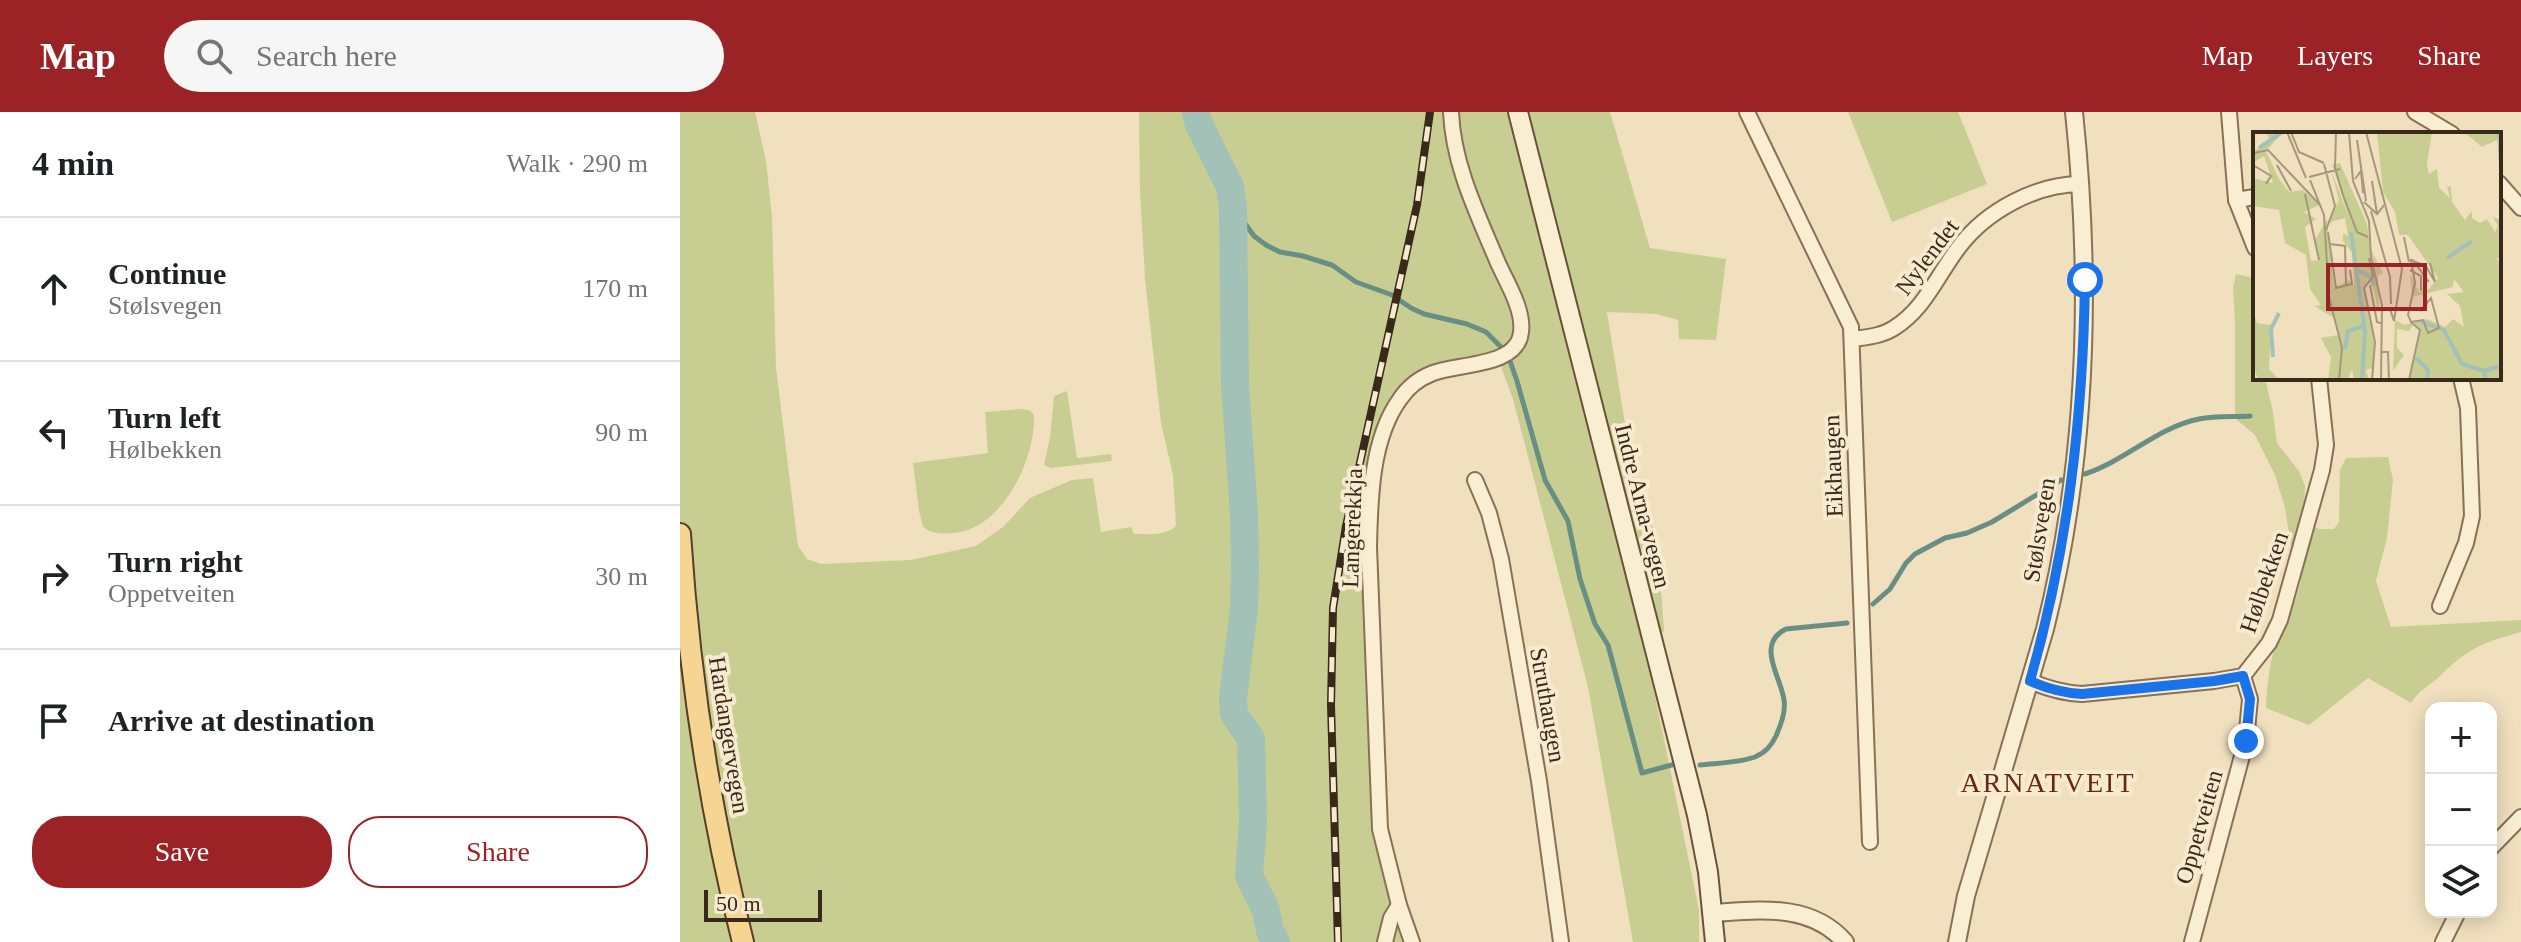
<!DOCTYPE html>
<meta charset="utf-8">
<style>
:root{--surface:#fff;--page:#f6f6f6;--text:#202124;--muted:#757577;--line:#e0e0e0;--accent:#9b2326}
body{margin:0;font-family:"Times New Roman",serif;background:var(--page);color:var(--text)}
.controls{position:absolute;right:24px;bottom:24px;display:grid;overflow:hidden;border-radius:16px;box-shadow:0 4px 20px #0003}
.controls button{width:72px;height:72px;display:grid;place-items:center;padding:0;border:0;border-bottom:2px solid var(--line);background:var(--surface);color:var(--text);font:40px sans-serif}
.scale{position:absolute;left:24px;bottom:20px;width:118px;box-sizing:border-box;padding-left:8px;border:4px solid #38291b;border-top:0;font-size:22px;line-height:28px;white-space:nowrap;color:#38291b;-webkit-text-stroke:6px #f7eace;paint-order:stroke}
.stop{position:absolute;width:24px;height:24px;margin:-18px;border:6px solid #1a73e8;border-radius:50%;background:#fff}
.stop.end{background:#1a73e8;border-color:#fff;box-shadow:0 2px 8px #0008}
.list{margin:0;padding:0;list-style:none}
h2{display:flex;justify-content:space-between;align-items:center;height:104px;margin:0;padding:0 32px;font-size:34px}
h2 small{font-size:26px;font-weight:400;color:var(--muted)}
.list li{display:grid;grid-template-columns:52px 1fr auto;gap:24px;align-items:center;box-sizing:border-box;height:144px;padding:0 32px;border-top:2px solid var(--line)}
.list b{display:block;font-size:30px;white-space:nowrap}
.list p{margin:0;font-size:26px;white-space:nowrap;color:var(--muted)}
.list em{font-size:26px;font-style:normal;color:var(--muted)}
.actions{display:flex;gap:16px;padding:24px 32px}
.actions a{flex:1;padding:18px 0;border:2px solid var(--accent);border-radius:32px;text-align:center;font-size:28px;color:var(--accent)}
.actions .main{background:var(--accent);color:#fff}
.icon{flex:none;width:44px;height:44px;fill:none;stroke:currentColor;stroke-width:2;stroke-linecap:round;stroke-linejoin:round}
.map{position:relative;flex:none;width:1841px;height:830px;overflow:hidden}
header{display:flex;align-items:center;gap:48px;box-sizing:border-box;height:112px;padding:0 40px;background:var(--accent);color:#fff}
header strong{font-size:38px}
nav{display:flex;gap:44px;margin-inline-start:auto;font-size:28px}
.search{width:560px;height:72px;background:var(--page);display:flex;align-items:center;gap:20px;box-sizing:border-box;padding:0 28px;border-radius:44px;color:var(--muted);font-size:30px}
main{display:flex}
aside{flex:1;background:var(--surface)}
.map>svg:first-child{display:block}
.green{fill:#c8ce92}
.lines{fill:none;stroke-linecap:round;stroke-linejoin:round}
.stream{stroke:#698f85;stroke-width:5}
.river{stroke:#a2c1b7;stroke-width:28}
.minor-casing{stroke:#897056;stroke-width:18}
.tertiary-casing{stroke:#897056;stroke-width:20}
.secondary-casing{stroke:#6b5139;stroke-width:22}
.primary-casing{stroke:#563e2b;stroke-width:24}
.minor{stroke:#faeed2;stroke-width:14}
.tertiary{stroke:#faeed2;stroke-width:16}
.secondary{stroke:#faeed2;stroke-width:18}
.primary{stroke:#f6d593;stroke-width:20}
.rail-casing{stroke:#38291b;stroke-width:8}
.rail{stroke:#f7eace;stroke-width:5;stroke-dasharray:15;stroke-linecap:butt}
.route{stroke:#1a73e8;stroke-width:10}
.labels{text-anchor:middle;stroke-width:8;stroke-linejoin:round;paint-order:stroke}
.street-label{font-size:24px;fill:#38291b;stroke:#f7eace}
.quarter-label{font-size:28px;letter-spacing:2px;fill:#662819;stroke:#f7eace}
.inset-river{fill:none;stroke:#a2c1b7;stroke-width:4}
.inset-road{fill:none;stroke:#a6977d;stroke-width:2}
.view{fill:#9b2326;fill-opacity:0.15;stroke:#9b2326;stroke-width:4}
.inset-edge{fill:none;stroke:#38291b;stroke-width:4}
</style>
<header>
<strong>Map</strong>
<div class="search"><svg class="icon" aria-label="search" viewBox="0 0 24 24"><circle cx="10" cy="10" r="6"/><path d="M15 15l6 6"/></svg>Search here</div>
<nav><a>Map</a><a>Layers</a><a>Share</a></nav>
</header>
<main>
<aside>
<h2>4 min<small>Walk · 290 m</small></h2>
<ul class="list">
<li><svg class="icon" aria-label="ahead" viewBox="0 0 24 24"><path d="M12 20V5M6 11l6-6 6 6"/></svg><div><b>Continue</b><p>Stølsvegen</p></div><em>170 m</em></li>
<li><svg class="icon" aria-label="left" viewBox="0 0 24 24"><path d="M17 20v-9H6M10 6l-5 5 5 5"/></svg><div><b>Turn left</b><p>Hølbekken</p></div><em>90 m</em></li>
<li><svg class="icon" aria-label="right" viewBox="0 0 24 24"><path d="M7 20v-9h11M14 6l5 5-5 5"/></svg><div><b>Turn right</b><p>Oppetveiten</p></div><em>30 m</em></li>
<li><svg class="icon" aria-label="arrive" viewBox="0 0 24 24"><path d="M6 21V4h12l-3 4 3 4H6"/></svg><div><b>Arrive at destination</b></div></li>
</ul>
<div class="actions"><a class="main">Save</a><a>Share</a></div>
</aside>
<div class="map">
<svg width="1841" height="830" viewBox="0 0 1841 830">
<rect width="100%" height="100%" fill="#f0e0be"/>
<g class="green">
<path d="M0 0H75L86 49 92 105 96 256 118 434 127 447 141 452 231 448 296 434 323 415 350 386 392 368 413 366 421 420 451 415 454 422C469 422 485 424 496 414L493 363 481 311 465 167 460 79 459 0H930L970 136 1046 147 1036 228 999 227 998 208 975 202 927 200 956 380 977 423 984 519 965 535 1019 798V830H953L908 575 833 287 818 247 768 256 729 277 694 357 698 686 732 830H0Z"/>
<polygon points="1168,0 1278,0 1307,72 1212,110"/>
<path d="M1556 162 1570 165 1574 171 1575 266H1585L1593 300 1597 331 1619 359 1625 374 1624 399 1632 414 1639 417H1654L1659 410 1660 358 1666 346 1708 345 1713 368 1707 426 1696 469 1711 515 1841 508V520C1802 531 1788 536 1759 565 1749 574 1738 579 1731 591L1688 566 1629 613 1586 596C1587 570 1590 547 1599 522 1605 507 1622 480 1621 464 1620 458 1618 457 1614 454L1605 396 1595 363 1575 323 1557 308 1555 300V212L1553 176Z"/>
<polygon points="387,279 397,346 431,342 432,349 371,356 364,353 370,325 374,284"/>
<path d="M341 297 349 298 354 303C356 347 322 418 273 421 262 422 253 422 243 415L239 399 233 351 308 341 305 300Z"/>
</g>
<g class="lines">
<g class="stream">
<polyline points="553,95 574,124 586,133 600,140 623,144 652,153 676,170 712,183 731,196 744,202 787,212 806,220 822,236 830,249 837,269 865,368 888,409 900,467 915,512 928,533 962,661 995,652"/>
<path d="M1405 362C1445 349 1478 315 1519 307 1535 304 1553 305 1570 304"/>
<polyline points="1193,492 1210,477 1226,451 1235,442 1265,426 1287,421 1312,410 1381,368"/>
<path d="M1020 653C1038 651 1058 651 1075 645 1086 640 1091 634 1096 624 1101 613 1106 600 1104 588 1101 565 1075 532 1106 517L1167 511"/>
</g>
<polyline class="river" points="516,0 518,10 550,75 553,95 555,273 564,403 565,454 564,496 553,586 554,602 571,627 573,710 569,764 586,798 590,819 596,830"/>
<g class="minor-casing">
<g id="minor">
<polyline points="1067,0 1171,215 1190,730"/>
<polyline points="1549,0 1556,88 1575,136"/>
<polyline points="1735,0 1772,22"/>
<polyline points="1819,71 1841,96"/>
<polyline points="1556,88 1575,85"/>
<path d="M1173 227C1187 225 1202 224 1214 216 1245 197 1258 162 1279 135 1306 99 1356 72 1401 72"/>
<polyline points="795,368 809,401 821,447 859,669 881,830"/>
<polyline points="1760,494 1786,431 1792,404 1788,296 1781,266"/>
<path d="M1350 569C1368 577 1383 581 1402 582L1534 569 1563 564 1589 531 1600 508 1642 358 1646 333 1639 266"/>
<polyline points="1811,736 1841,705"/>
<polyline points="705,830 711,806 719,793"/>
<path d="M732 830 719 793 700 717 689 435C690 388 691 327 720 287 728 275 740 266 753 261 778 251 838 255 841 220 844 198 827 171 818 151 798 103 773 53 771 0"/>
<polyline points="1512,830 1566,629 1570,587 1563,564"/>
<polyline points="1763,830 1778,800"/>
</g>
</g>
<g class="tertiary-casing">
<g id="tertiary">
<path d="M1033 801C1081 798 1131 791 1165 830"/>
<path d="M1277 830 1286 784 1365 517C1407 349 1412 172 1394 0"/>
</g>
</g>
<g class="secondary-casing">
<polyline id="secondary" points="838,0 1017,703 1028,760 1035,830"/>
</g>
<g class="primary-casing">
<path id="primary" d="M0 422C9 560 29 696 63 830"/>
</g>
<use href="#minor" class="minor"/>
<use href="#tertiary" class="tertiary"/>
<use href="#secondary" class="secondary"/>
<use href="#primary" class="primary"/>
<g class="rail-casing">
<polyline id="rail" points="658,830 651,593 653,496 666,414 737,93 750,0"/>
</g>
<use href="#rail" class="rail"/>
</g>
<g class="lines">
<path class="route" d="M1405 168C1403 306 1388 436 1350 569 1368 577 1383 581 1402 582L1534 569 1563 564 1570 587 1566 629"/>
</g>
<g class="labels">
<g class="street-label">
<text transform="translate(1247 145) rotate(-53)" y="8">Nylendet</text>
<text transform="translate(1153 354) rotate(-92)" y="8">Eikhaugen</text>
<text transform="translate(963 394) rotate(76)" y="8">Indre Arna-vegen</text>
<text transform="translate(672 416) rotate(-88)" y="8">Langerekkja</text>
<text transform="translate(1359 418) rotate(-81)" y="8">Stølsvegen</text>
<text transform="translate(1584 470) rotate(-71)" y="8">Hølbekken</text>
<text transform="translate(868 593) rotate(80)" y="8">Struthaugen</text>
<text transform="translate(49 623) rotate(81)" y="8">Hardangervegen</text>
<text transform="translate(1519 715) rotate(-74)" y="8">Oppetveiten</text>
</g>
<g class="quarter-label">
<text x="1368" y="680">ARNATVEIT</text>
</g>
</g>
<g transform="translate(1573 20)">
<rect width="248" height="248" fill="#f0e0be"/>
<path d="M13 0H30L13 19 26 47 36 60 50 58 67 73 51 80 63 87 52 95 58 129 66 128 62 108 74 87 81 156 96 148 101 154 99 121 90 109V101L95 104 92 86 78 90 79 95 76 88 86 68 78 38 96 86 79 32 87 31 114 92 117 116 130 141 125 144 126 182 118 147 112 153 122 210 120 236 113 238 116 248H101L99 237 95 248H75L78 225 68 206 85 203 81 186 61 174 68 173 57 157 53 123 32 111 26 78 0 74V46L20 51 11 24 0 31V20L17 8ZM124 0H179L174 32 176 42 184 37 186 56 197 66 194 55 198 54 199 70 212 88 219 79V86L227 91 234 87 242 100 245 94 240 85 248 88V127L243 126 248 132V248H157L167 199 161 191 156 199 144 197V216L151 223 140 239 142 188 151 193 174 187 192 195 200 187 211 195 207 174 194 162 211 160 201 147 200 155 159 165 157 142 166 160H173L185 146 155 103H146L142 80 130 60ZM211 0H248V6L229 15ZM1 182 4 191 18 193 16 237 26 248H6L0 236Z" fill="#c8ce92"/>
<path class="inset-river" d="M246 0 248 36M6 16 29 0M98 100 112 199 109 248M194 126 219 109M104 138 118 145 121 154M167 189 191 198 209 232 231 239M92 217 95 199 111 194M20 225 18 197 26 181M163 226 175 238 174 248M233 248 231 239 248 234"/>
<path class="inset-road" d="M34 0 53 46M38 0 46 20 71 31M83 0 82 36 90 63 104 100 115 105M96 0 100 49 116 89 118 126 129 173 128 248M113 0 149 137 141 189 137 177 130 176M104 8 113 69M0 15 1 21 15 18 68 74M71 32 82 74 73 98M0 33 18 44 13 52M24 33 38 59M56 45 87 37M102 47 108 39 110 61M57 48 71 83 76 165 89 216 86 248M119 49 124 82M52 62 66 128M111 70 124 82 132 72M118 79 137 145 138 172M75 100 83 156 99 152 97 138M151 105 156 130M77 112 92 114 93 153M116 126 120 145 111 156 122 210 119 248M159 127 176 150M157 138 168 144V159M117 153 124 190 130 192M167 179 178 166 186 196 175 201 170 188 158 190 155 183 162 151 158 128 173 134 182 150 177 131M129 220H135L136 248M156 248 167 198 158 190"/>
<path class="view" d="M75 133H172V177H75Z"/>
<rect width="248" height="248" class="inset-edge"/>
</g>
</svg>
<div class="controls">
<button>+</button>
<button>−</button>
<button><svg class="icon" aria-label="layers" viewBox="0 0 24 24"><path d="M12 4l9 5-9 5-9-5zM3 14l9 5 9-5"/></svg></button>
</div>
<div class="scale">50 m</div>
<div class="stop" style="left:1405px;top:168px"></div>
<div class="stop end" style="left:1566px;top:629px"></div>
</div>
</main>
